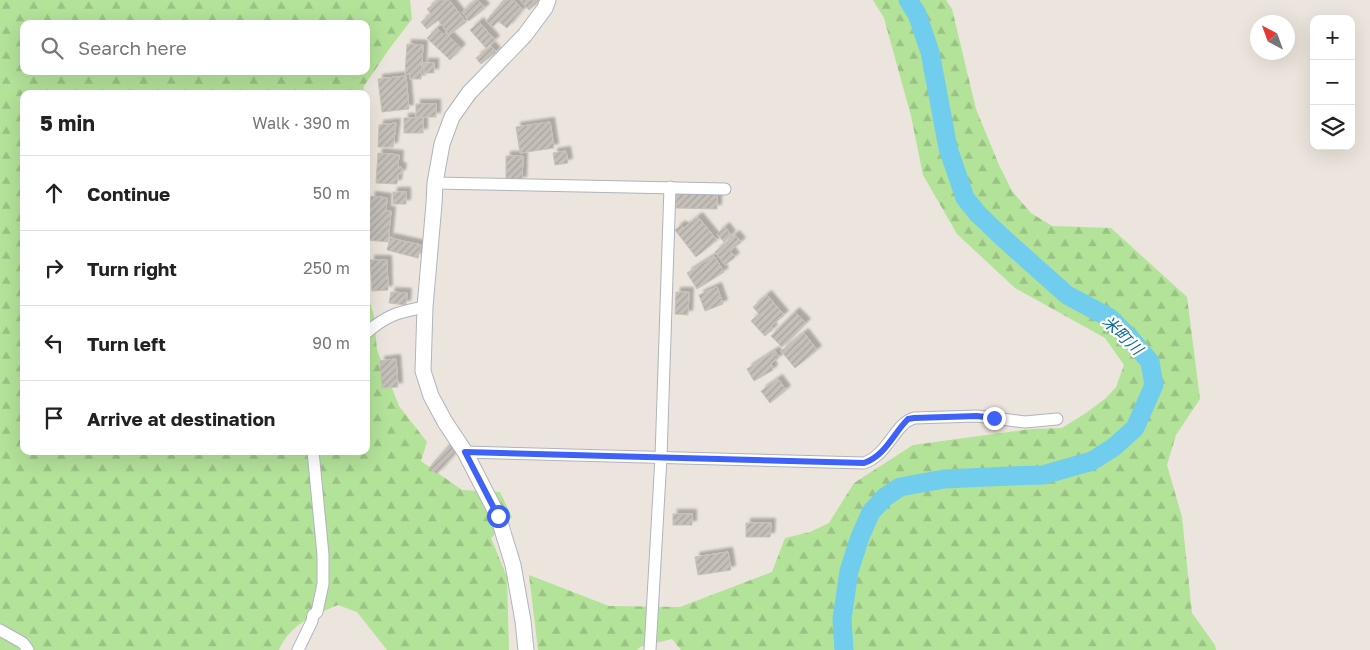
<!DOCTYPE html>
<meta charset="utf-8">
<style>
:root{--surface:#fff;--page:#f6f6f6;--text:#222;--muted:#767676;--line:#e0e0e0}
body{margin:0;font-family:"Golos Text","Noto Sans JP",sans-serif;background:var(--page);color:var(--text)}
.controls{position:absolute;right:15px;top:15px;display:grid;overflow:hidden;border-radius:10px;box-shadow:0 5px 20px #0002}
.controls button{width:45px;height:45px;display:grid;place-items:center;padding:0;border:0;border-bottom:1px solid var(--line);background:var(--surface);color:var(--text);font:25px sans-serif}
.compass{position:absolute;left:1250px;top:15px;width:45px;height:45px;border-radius:50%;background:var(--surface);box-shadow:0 5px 20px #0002;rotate:319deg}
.stop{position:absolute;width:15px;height:15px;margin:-11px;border:4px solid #3e61f8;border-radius:50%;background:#fff}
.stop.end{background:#3e61f8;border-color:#fff;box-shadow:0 1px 5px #0008}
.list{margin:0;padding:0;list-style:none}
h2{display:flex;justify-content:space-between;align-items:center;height:65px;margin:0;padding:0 20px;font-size:21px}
h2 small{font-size:16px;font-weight:400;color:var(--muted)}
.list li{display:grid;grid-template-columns:32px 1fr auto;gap:15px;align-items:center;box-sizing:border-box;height:75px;padding:0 20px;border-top:1px solid var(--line)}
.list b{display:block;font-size:19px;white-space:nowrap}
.list em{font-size:16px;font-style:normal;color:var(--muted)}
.icon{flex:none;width:28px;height:28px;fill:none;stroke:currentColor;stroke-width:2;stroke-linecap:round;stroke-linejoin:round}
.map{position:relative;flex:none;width:1370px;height:650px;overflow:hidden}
.search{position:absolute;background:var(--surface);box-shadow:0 5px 20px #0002;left:20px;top:20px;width:350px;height:55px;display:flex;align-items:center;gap:12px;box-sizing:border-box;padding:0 18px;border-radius:10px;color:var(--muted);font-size:19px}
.panel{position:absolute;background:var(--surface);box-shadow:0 5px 20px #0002;left:20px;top:90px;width:350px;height:365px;border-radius:10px}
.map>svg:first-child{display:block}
.forest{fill:url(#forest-firs);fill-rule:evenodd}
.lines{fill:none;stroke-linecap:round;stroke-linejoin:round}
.river{stroke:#70cdee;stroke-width:19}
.building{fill:url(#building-hatch);stroke:#c8c1b6;filter:url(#shadow)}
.minor-casing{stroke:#b0b3be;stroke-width:13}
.tertiary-casing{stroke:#b0b3be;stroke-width:17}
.minor{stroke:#fff;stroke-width:11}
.tertiary{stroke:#fff;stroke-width:15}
.route{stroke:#3e61f8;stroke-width:6}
.labels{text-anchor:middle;stroke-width:4.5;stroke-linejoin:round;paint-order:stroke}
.water-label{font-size:16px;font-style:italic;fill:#0e6b9a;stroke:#fff}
</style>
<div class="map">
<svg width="1370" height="650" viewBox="0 0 1370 650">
<defs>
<pattern id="forest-firs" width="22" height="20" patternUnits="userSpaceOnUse" patternTransform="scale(1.25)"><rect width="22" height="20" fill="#b3e299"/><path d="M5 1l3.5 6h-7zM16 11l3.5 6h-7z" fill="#9ac284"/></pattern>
<pattern id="building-hatch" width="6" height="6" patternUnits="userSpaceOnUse" patternTransform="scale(1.25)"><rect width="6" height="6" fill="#c4bfb8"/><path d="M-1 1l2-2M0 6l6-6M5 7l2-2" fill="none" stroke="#a9a49e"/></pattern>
<filter id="shadow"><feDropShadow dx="4.5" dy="-4.5" stdDeviation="1" flood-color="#0004"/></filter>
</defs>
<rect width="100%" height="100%" fill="#ece5dd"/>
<g class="forest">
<path d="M0 0H410L412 19 390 48 364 86 363 94H24V451H366V286L374 317 377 350 399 406 427 442 421 461 462 490 500 492 512 517 491 538 507 577 509 650H387L357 612 338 605C314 615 290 624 279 650H0ZM24 24H366V71H24Z"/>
<polygon points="873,0 946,0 952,9 976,109 999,165 1012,191 1031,213 1052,226 1111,228 1187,297 1200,399 1176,435 1167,465 1182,517 1192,613 1215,645 1216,650 681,650 672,639 640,647 637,650 538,650 529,575 609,606 680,607 772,572 785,538 810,532 829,523 854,483 913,445 1031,429 1062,428 1086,413 1106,398 1116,387 1124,365 1105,338 1015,288 957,234 923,175 911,116 884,18"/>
</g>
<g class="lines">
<polyline class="river" points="844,650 842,619 849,571 860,537 871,512 885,497 900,487 944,479 1011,476 1043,475 1092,461 1114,447 1135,428 1154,385 1150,362 1131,339 1110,318 1067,295 1002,237 978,214 965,198 948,148 930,52 917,14 908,0"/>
</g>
<g class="building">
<polygon points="439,0 449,0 466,22 449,35 438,20 427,29 421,22 431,14 427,9"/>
<polygon points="476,0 478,0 485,8 469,21 462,12"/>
<polygon points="504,0 513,0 523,9 507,28 498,21 493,27 486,21"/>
<polygon points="520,0 536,0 538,2 529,10"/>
<polygon points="479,22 495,40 486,48 470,30"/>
<polygon points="437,28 443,34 446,33 461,48 450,60 427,38"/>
<polygon points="407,44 423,45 421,79 410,79 410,74 405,74"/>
<polygon points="491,46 496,52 481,64 476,58"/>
<rect x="424" y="63" width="10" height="10"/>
<polygon points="406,76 409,109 382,112 378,79"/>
<rect x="416" y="104" width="20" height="13"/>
<rect x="404" y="118" width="19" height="15"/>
<polygon points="550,122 554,148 520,153 516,127"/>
<polygon points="396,123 393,147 378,147 379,125"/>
<polygon points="566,151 568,163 555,165 553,153"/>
<polygon points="378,153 399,155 398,166 402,168 401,174 398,174 397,184 376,183"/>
<polygon points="506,156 523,156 522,181 506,181"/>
<rect x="393" y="192" width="13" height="12"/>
<polygon points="676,193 717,194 717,209 676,208"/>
<polygon points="371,196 387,198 386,211 391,211 388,242 367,240"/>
<polygon points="698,217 717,240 696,257 675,230 681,225 684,228"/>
<polygon points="725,227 731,235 724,242 717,234"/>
<polygon points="735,235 741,242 730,251 735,257 725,265 715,252"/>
<polygon points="390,238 421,245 418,258 387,250"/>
<polygon points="714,256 724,272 697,289 687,273"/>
<polygon points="370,260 387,260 388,290 372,291"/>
<polygon points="717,287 723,304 705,311 699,295"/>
<polygon points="391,292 407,293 406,305 389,303"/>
<polygon points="676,292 689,292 688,315 675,314"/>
<polygon points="767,295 784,315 771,326 773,329 765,336 751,321 759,314 753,307"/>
<polygon points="795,312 806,323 782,347 771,336"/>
<polygon points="804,333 817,350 795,368 781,351"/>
<polygon points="775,351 779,358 771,363 773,370 754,381 747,369"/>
<polygon points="396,359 398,387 382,388 380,361"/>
<polygon points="778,379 786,390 770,403 761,391"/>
<polygon points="451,443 458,450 437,474 429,468"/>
<rect x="673" y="514" width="19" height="11"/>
<polygon points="746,523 771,523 770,537 746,537"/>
<polygon points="728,552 731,570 698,575 695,557"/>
</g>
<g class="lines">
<g class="minor-casing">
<g id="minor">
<polyline points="435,183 725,189"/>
<path d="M366 333C387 315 398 312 425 307"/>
<path d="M465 452 864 463C889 454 894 424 914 418L977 416 1025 422 1057 419"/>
<polyline points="0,630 23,643 28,650"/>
<polyline points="298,650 312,621 313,615 317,612 323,584 323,555 313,451"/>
<polyline points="650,650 661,457 670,187"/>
</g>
</g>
<g class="tertiary-casing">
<polyline id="tertiary" points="526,650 523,621 513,565 498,516 465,452 445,422 431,396 423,371 425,307 434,204 435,183 442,144 452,117 469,93 525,35 545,8 548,0"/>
</g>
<use href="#minor" class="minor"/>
<use href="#tertiary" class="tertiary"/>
</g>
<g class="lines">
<path class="route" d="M498 516 465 452 864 463C885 456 893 434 908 419L914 418 977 416 994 418"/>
</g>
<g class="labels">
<g class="water-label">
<text transform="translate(1123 335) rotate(44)" y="6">米町川</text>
</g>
</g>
</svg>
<div class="controls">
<button>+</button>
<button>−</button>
<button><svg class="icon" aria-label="layers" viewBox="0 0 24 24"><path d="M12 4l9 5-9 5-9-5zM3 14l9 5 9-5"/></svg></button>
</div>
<svg class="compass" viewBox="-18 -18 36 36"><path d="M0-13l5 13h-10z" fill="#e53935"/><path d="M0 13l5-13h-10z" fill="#767676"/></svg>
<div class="stop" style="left:498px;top:516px"></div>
<div class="stop end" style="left:994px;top:418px"></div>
<div class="search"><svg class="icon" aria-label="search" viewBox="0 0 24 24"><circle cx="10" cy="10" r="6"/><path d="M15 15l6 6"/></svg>Search here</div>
<section class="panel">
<h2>5 min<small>Walk · 390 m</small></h2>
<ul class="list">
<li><svg class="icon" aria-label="ahead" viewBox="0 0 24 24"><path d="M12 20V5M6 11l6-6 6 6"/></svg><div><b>Continue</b></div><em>50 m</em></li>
<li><svg class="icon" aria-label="right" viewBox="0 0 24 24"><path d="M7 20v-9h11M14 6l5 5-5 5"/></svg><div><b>Turn right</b></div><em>250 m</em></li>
<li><svg class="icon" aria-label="left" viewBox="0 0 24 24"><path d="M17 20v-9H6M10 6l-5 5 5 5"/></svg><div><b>Turn left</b></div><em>90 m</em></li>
<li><svg class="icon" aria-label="arrive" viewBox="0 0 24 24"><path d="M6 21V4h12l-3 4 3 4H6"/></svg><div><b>Arrive at destination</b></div></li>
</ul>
</section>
</div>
